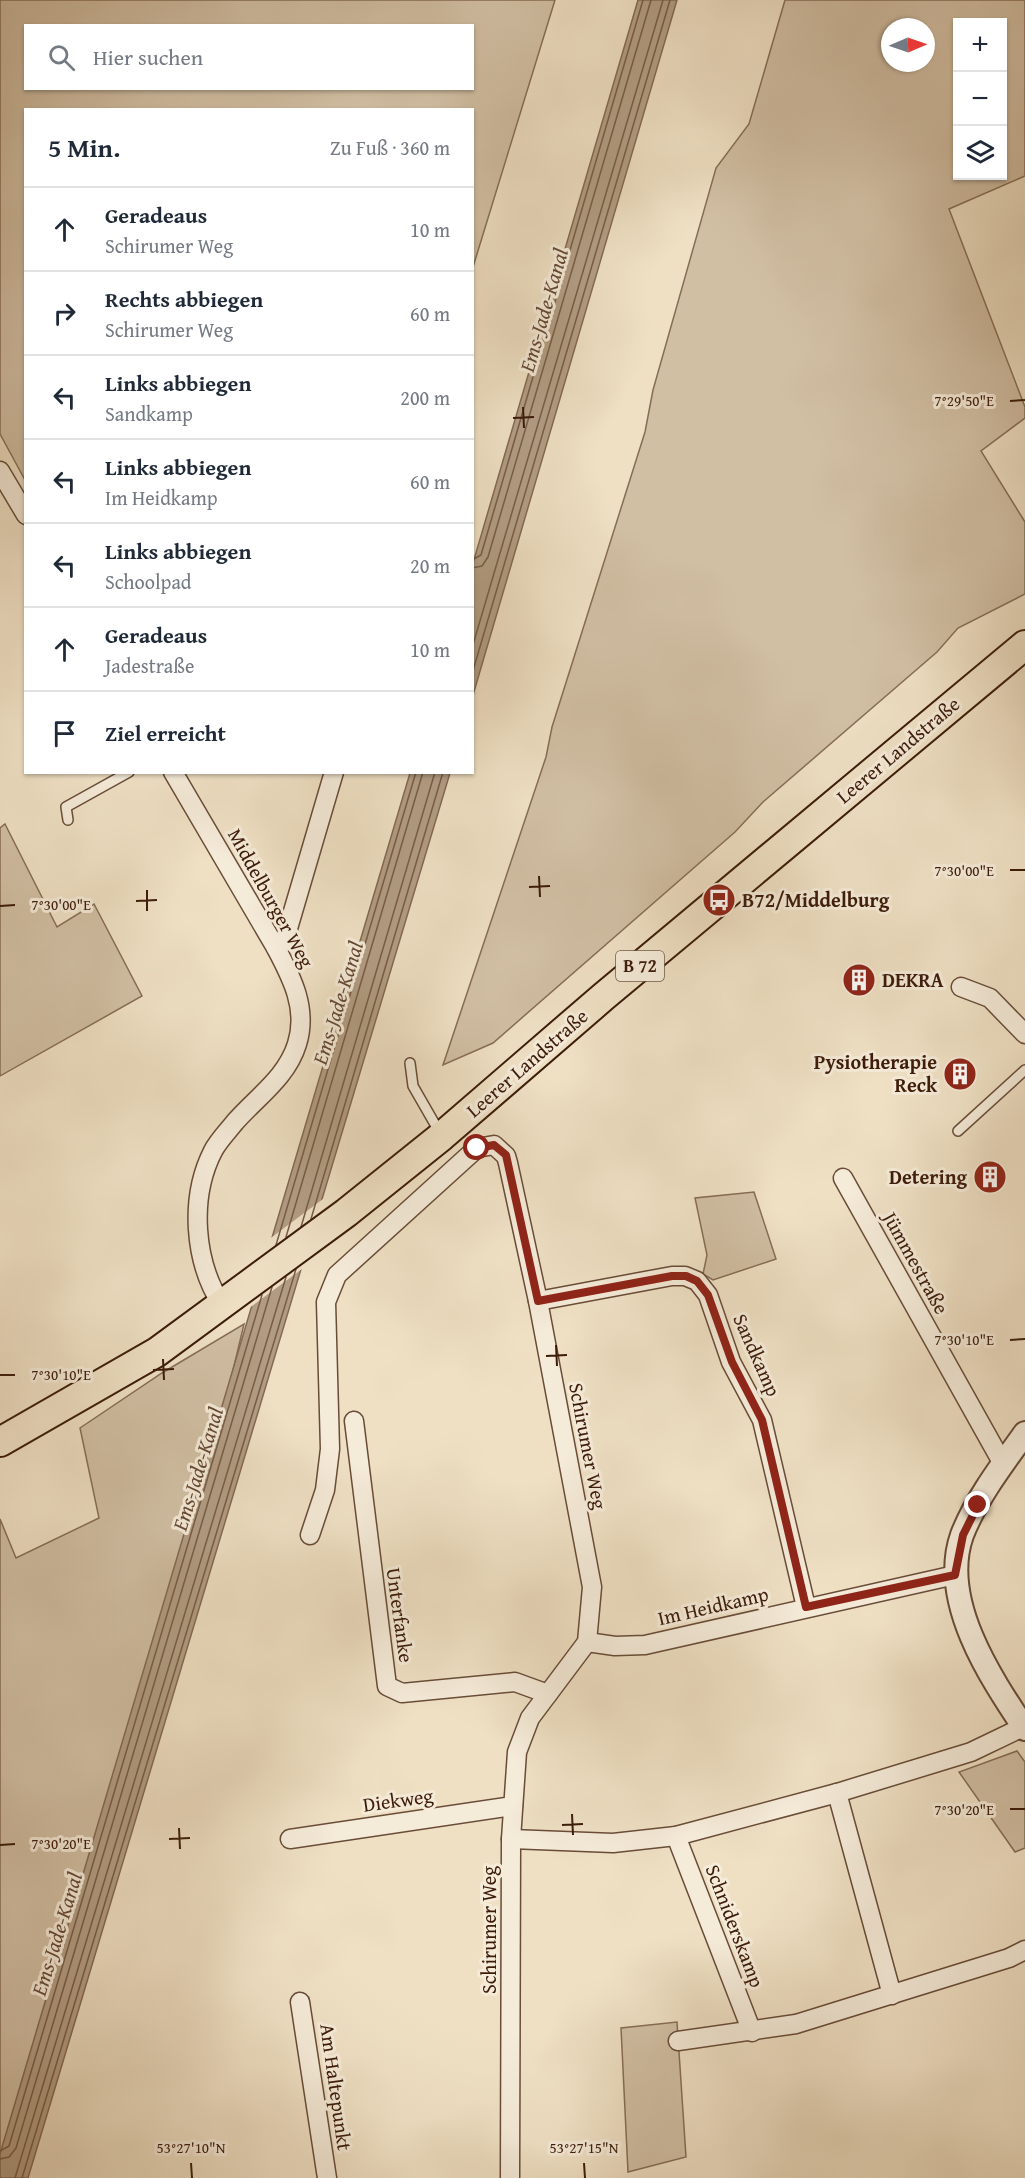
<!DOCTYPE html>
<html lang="de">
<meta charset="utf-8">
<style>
:root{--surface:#fff;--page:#f2f2f3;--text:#1f2937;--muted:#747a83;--line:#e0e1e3}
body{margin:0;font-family:"Gentium Book Plus",serif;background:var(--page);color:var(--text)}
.controls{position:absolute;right:18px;top:18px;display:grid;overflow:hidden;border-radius:0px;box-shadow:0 2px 4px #0004}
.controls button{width:54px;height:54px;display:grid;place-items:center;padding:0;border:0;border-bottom:2px solid var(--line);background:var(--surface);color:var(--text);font:30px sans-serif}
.compass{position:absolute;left:881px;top:18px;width:54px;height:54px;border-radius:50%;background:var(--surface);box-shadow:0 2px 4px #0004;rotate:88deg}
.stop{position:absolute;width:18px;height:18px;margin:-14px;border:4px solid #8f2418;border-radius:50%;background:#fff}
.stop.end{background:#8f2418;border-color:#fff;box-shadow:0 2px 6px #0008}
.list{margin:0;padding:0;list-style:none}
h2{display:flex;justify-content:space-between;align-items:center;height:78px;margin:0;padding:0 24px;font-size:26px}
h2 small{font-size:20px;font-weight:400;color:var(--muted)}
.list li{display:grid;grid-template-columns:39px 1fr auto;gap:18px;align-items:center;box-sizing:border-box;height:84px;padding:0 24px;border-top:2px solid var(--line)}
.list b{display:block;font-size:22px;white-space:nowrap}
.list p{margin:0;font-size:20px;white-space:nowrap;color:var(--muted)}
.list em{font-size:20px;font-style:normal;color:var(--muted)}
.icon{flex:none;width:33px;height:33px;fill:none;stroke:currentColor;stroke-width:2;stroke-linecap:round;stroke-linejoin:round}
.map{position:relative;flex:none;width:1025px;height:2178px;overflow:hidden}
.search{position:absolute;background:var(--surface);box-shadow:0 2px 4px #0004;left:24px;top:24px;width:450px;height:66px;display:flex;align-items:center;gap:15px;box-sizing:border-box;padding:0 21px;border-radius:0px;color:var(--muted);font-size:22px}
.panel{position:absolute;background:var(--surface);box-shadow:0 2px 4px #0004;left:24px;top:108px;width:450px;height:666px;border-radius:0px}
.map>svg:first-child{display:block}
.green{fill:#d1bfa4;stroke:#866d56;stroke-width:1.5;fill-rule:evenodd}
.water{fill:#b29d84;stroke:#836953;stroke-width:1.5}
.pier{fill:#efe0c4}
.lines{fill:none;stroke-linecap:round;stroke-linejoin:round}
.shore{stroke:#775c46;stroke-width:1.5}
.service-casing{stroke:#694c38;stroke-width:12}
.minor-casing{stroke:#694c38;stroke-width:21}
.tertiary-casing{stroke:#694c38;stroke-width:26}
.primary-casing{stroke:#3c1b09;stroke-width:32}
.service{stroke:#f5ebd9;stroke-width:9}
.minor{stroke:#f5ebd9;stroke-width:18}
.tertiary{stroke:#f5ebd9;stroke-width:22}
.primary{stroke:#efe0c4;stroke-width:28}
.route{stroke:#8f2418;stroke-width:8}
.ticks{fill:none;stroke:#3c1b09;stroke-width:2}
.labels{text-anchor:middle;stroke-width:6;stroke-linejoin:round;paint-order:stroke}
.shield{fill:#f5ebd9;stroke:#745947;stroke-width:1.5}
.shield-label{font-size:18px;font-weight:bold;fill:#3c1b09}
.street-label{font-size:20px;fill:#3c1b09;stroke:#f5ebd9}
.poi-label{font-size:20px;font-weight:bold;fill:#3c1b09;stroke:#f5ebd9;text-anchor:start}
.water-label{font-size:21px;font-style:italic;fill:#654834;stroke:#f5ebd9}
.ticks-label{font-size:15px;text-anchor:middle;fill:#3c1b09;stroke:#f5ebd9;stroke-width:6;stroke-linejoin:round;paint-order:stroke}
</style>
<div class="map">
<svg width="1025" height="2178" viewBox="0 0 1025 2178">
<rect width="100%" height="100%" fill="#efe0c4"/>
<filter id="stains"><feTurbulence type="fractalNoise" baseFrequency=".00333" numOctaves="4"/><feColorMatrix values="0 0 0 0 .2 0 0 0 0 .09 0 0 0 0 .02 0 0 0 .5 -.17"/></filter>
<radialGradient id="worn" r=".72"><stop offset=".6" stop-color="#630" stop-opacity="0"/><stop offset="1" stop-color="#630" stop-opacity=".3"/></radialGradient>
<g class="green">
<path d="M0 0H555L473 267 472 110H26L25 480 0 434ZM26 26H472V88H26Z"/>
<path d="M785 0H1025V176L949 209 1025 407V418L981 451 1025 522V594L958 628 937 652 763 802 735 832 493 1043 443 1065 546 757 552 727 645 432 653 390 716 168 749 124ZM958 22H1002V176H958ZM890 27H926V63H890Z"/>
<polygon points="5,824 57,927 94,904 142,996 0,1076 0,828"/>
<polygon points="754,1192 776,1259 713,1280 703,1274 707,1255 695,1198"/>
<polygon points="244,1324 230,1383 0,2157 0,1519 16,1558 99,1518 80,1428 162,1373"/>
<polygon points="1017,1751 1025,1762 1025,1848 1015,1852 959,1772"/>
<polygon points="677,2022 686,2157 628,2172 621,2028"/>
</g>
<g class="water">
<polygon points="638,0 677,0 473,695 473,563"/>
<polygon points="410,773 450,773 28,2178 0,2178 0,2154 21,2083"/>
</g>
<polygon class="pier" points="327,1196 306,1266 248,1309 268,1240"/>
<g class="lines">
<g class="shore">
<polyline points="472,560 481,555 643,0"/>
<polyline points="472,568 482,566 488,557 651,0"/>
<polyline points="472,648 663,0"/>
<polyline points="472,674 670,0"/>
<polyline points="311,1219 443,772"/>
<polyline points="301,1227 435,772"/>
<polyline points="286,1237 423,772"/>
<polyline points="276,1245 416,772"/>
<polyline points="0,2151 9,2146 262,1295"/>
<polyline points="0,2159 9,2157 16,2148 272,1287"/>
<polyline points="15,2178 286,1277"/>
<polyline points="22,2178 296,1269"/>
</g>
<g class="service-casing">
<g id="service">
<polyline points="68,820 66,807 129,772"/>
<polyline points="410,1063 413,1086 440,1133"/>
<polyline points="958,1131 1025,1070"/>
</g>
</g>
<g class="minor-casing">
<g id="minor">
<polyline points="0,471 26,515"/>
<path d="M173 772 276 948C292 978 308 1009 297 1044 287 1077 257 1097 235 1122 228 1131 218 1141 213 1151 189 1198 194 1262 222 1305"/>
<polyline points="276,948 284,942 334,772"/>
<polyline points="961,987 990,998 1025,1034"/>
<polyline points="843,1178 1003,1464"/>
<polyline points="538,1301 672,1276 685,1276 697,1281 708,1295 731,1362 762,1420 806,1607"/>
<polyline points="354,1421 387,1686 402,1693 515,1682 548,1694"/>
<polyline points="310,1535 325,1490 330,1449 326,1302 337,1275 477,1148 494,1145 506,1156 508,1163 538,1301 592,1587 587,1642 530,1718 517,1752 511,1839 510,2178"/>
<polyline points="587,1642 615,1646 645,1645 955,1575"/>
<polyline points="837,1793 892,1995"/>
<polyline points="676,1836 752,2032"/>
<polyline points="290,1839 513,1806"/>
<polyline points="511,1839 613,1843 676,1836 837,1793 971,1752 1023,1727"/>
<polyline points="300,2002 327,2178"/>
<polyline points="678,2041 796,2024 1009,1958 1025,1950"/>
</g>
</g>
<g class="tertiary-casing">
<path id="tertiary" d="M1025 1433C1002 1465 976 1499 962 1535 939 1600 990 1677 1025 1729"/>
</g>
<g class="primary-casing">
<polyline id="primary" points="0,1442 157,1352 346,1213 442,1136 603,997 1025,645"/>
</g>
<use href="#service" class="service"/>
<use href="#minor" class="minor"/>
<use href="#tertiary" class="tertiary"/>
<use href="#primary" class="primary"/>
</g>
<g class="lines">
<polyline class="route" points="477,1148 494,1145 506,1155 538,1301 672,1276 686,1276 697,1281 708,1295 732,1362 762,1420 806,1607 955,1575 963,1535 978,1505"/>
</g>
<path class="ticks" d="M1010 401 1025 400M523 407 524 428M513 418 534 417M1010 870H1025M539 876 540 897M529 887 550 886M147 890V911M136 901 157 900M0 906 15 905M1010 1340 1025 1339M556 1345 557 1366M546 1356 567 1355M163 1359 164 1380M153 1370 174 1369M0 1375H15M1010 1809H1025M572 1814 573 1835M562 1825 583 1824M179 1828 180 1849M169 1839 190 1838M0 1845 15 1844M191 2163 192 2178M584 2163 585 2178"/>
<defs>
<g id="bus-disc" transform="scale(1.725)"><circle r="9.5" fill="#8f2418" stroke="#f5ebd9"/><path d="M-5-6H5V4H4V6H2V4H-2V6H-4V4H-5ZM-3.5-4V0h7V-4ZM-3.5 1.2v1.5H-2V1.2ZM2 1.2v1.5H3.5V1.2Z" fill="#fff"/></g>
<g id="building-disc" transform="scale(1.725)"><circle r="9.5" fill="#8f2418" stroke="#f5ebd9"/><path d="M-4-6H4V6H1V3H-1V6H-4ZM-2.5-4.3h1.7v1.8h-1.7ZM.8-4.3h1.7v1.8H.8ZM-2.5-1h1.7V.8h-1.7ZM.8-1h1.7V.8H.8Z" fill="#fff"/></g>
</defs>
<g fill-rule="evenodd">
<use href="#bus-disc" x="719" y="900"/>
<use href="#building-disc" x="859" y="980"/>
<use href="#building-disc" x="960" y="1074"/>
<use href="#building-disc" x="990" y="1177"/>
</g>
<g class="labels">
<rect class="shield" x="616" y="951" width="48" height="30" rx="4.5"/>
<g class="shield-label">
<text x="640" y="972">B 72</text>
</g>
<g class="street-label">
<text transform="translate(898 750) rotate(-40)" y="7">Leerer Landstraße</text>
<text transform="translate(271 898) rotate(61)" y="7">Middelburger Weg</text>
<text transform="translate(527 1063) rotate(-41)" y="7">Leerer Landstraße</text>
<text transform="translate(916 1263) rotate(61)" y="7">Jümmestraße</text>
<text transform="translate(757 1355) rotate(66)" y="7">Sandkamp</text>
<text transform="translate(588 1446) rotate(79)" y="7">Schirumer Weg</text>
<text transform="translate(713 1606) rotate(-13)" y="7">Im Heidkamp</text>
<text transform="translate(400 1615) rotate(82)" y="7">Unterfanke</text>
<text transform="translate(398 1800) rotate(-8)" y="7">Diekweg</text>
<text transform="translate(735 1926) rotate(69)" y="7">Schniderskamp</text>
<text transform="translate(489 1930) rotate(-90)" y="7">Schirumer Weg</text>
<text transform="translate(336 2087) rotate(82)" y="7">Am Haltepunkt</text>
</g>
<g class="poi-label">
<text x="742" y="907">B72/Middelburg</text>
<text x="882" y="987">DEKRA</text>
<text x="937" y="1069" text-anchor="end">Pysiotherapie<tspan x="937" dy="23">Reck</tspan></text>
<text x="967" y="1184" text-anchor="end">Detering</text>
</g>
<g class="water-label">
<text transform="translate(544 310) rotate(-74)" y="7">Ems-Jade-Kanal</text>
<text transform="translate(338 1003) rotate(-73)" y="7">Ems-Jade-Kanal</text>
<text transform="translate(198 1469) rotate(-73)" y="7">Ems-Jade-Kanal</text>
<text transform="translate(57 1934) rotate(-73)" y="7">Ems-Jade-Kanal</text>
</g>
</g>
<g class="ticks-label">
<text x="964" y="406">7°29'50"E</text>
<text x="964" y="876">7°30'00"E</text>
<text x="61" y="910">7°30'00"E</text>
<text x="964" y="1345">7°30'10"E</text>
<text x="61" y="1380">7°30'10"E</text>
<text x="964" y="1815">7°30'20"E</text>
<text x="61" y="1849">7°30'20"E</text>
<text x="191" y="2153">53°27'10"N</text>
<text x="584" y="2153">53°27'15"N</text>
</g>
<rect width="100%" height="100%" filter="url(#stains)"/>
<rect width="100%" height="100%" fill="url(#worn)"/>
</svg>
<div class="controls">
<button>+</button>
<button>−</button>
<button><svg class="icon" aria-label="layers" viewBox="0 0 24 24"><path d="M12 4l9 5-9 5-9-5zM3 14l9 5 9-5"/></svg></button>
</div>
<svg class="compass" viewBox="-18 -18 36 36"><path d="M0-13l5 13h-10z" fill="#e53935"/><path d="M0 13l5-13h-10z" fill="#747a83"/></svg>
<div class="stop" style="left:477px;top:1148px"></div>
<div class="stop end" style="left:978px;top:1505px"></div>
<div class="search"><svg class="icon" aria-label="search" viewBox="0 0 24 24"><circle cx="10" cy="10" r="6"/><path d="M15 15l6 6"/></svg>Hier suchen</div>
<section class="panel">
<h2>5 Min.<small>Zu Fuß · 360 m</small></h2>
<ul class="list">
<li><svg class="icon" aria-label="ahead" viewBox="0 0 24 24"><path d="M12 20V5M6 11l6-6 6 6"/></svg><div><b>Geradeaus</b><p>Schirumer Weg</p></div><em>10 m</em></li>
<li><svg class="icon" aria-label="right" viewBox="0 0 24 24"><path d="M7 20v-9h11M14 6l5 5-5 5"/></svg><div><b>Rechts abbiegen</b><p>Schirumer Weg</p></div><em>60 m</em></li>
<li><svg class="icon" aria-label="left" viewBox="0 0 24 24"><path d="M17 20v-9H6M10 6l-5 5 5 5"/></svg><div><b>Links abbiegen</b><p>Sandkamp</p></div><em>200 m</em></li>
<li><svg class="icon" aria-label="left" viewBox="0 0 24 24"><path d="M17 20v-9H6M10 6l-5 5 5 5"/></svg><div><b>Links abbiegen</b><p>Im Heidkamp</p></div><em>60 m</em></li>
<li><svg class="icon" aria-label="left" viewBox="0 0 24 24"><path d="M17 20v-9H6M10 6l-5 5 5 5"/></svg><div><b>Links abbiegen</b><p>Schoolpad</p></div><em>20 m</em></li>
<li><svg class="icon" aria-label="ahead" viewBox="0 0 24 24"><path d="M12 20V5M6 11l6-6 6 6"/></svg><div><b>Geradeaus</b><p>Jadestraße</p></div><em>10 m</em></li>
<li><svg class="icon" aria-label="arrive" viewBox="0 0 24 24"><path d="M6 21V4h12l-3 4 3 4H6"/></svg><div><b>Ziel erreicht</b></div></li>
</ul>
</section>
</div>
